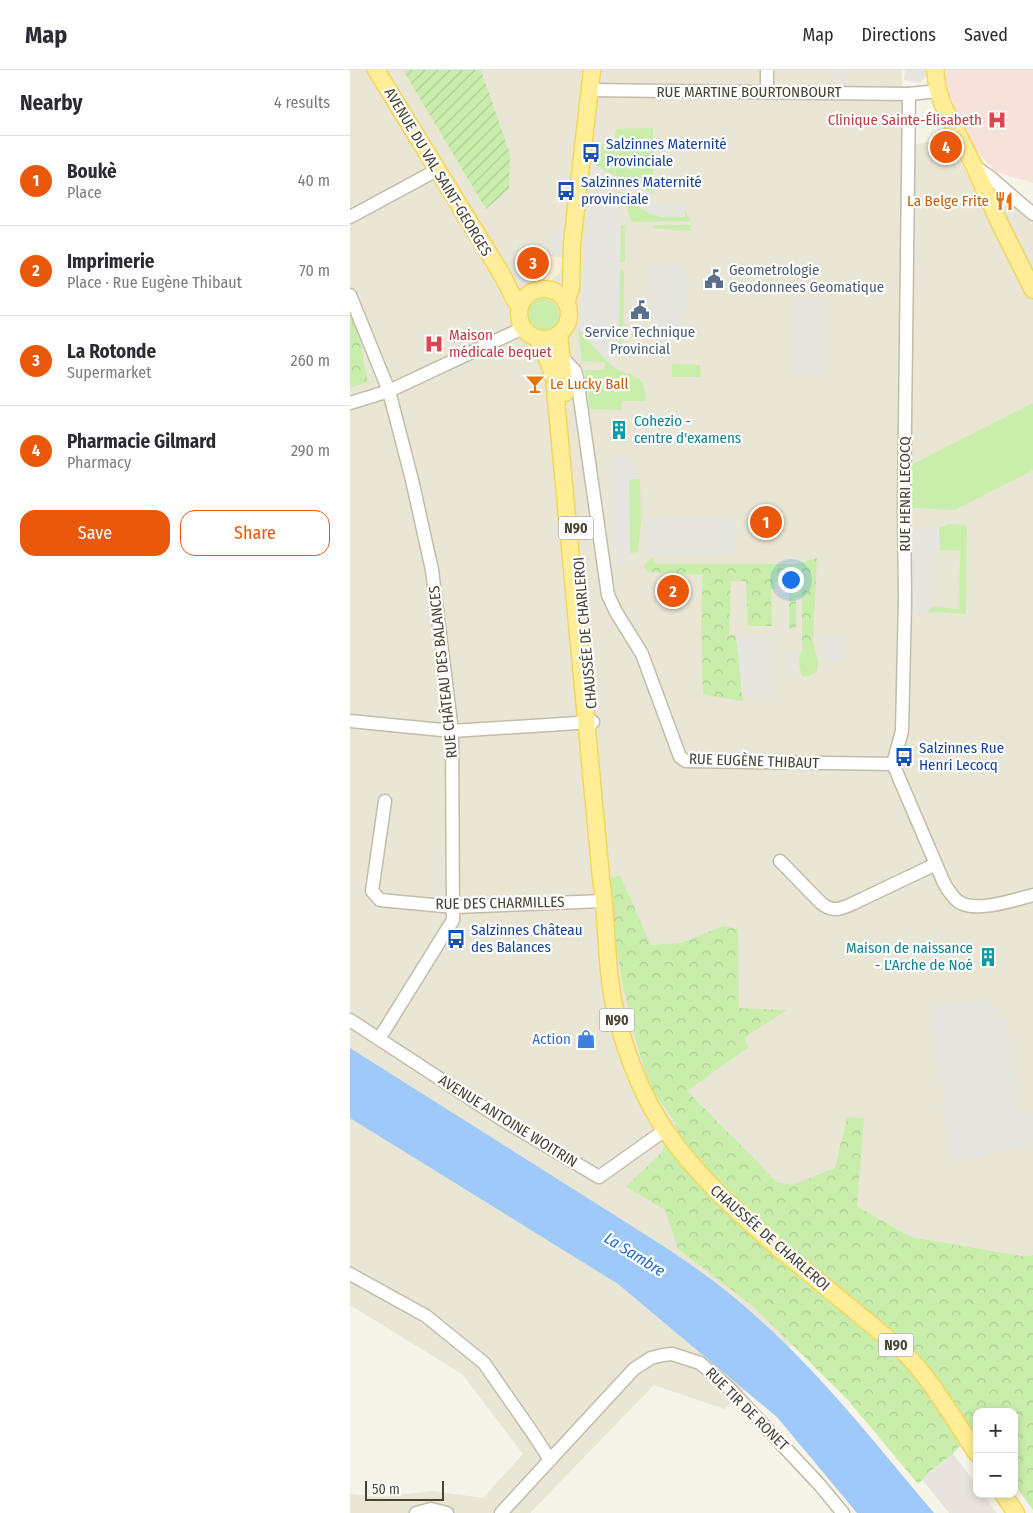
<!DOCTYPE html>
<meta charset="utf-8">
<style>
:root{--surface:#fff;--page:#f2f2f3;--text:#2b2b33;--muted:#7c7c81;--line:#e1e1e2;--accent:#ea580c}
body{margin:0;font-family:"Fira Sans Condensed",sans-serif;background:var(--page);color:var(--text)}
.controls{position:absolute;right:15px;bottom:15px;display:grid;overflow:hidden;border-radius:10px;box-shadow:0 2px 8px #0003}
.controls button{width:45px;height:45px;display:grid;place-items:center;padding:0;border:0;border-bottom:1px solid var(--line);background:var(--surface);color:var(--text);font:25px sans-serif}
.scale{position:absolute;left:15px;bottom:12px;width:79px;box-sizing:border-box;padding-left:5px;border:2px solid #4a4435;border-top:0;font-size:14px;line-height:18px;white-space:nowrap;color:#4a4435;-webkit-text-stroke:4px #fff;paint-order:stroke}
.you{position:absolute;left:440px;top:509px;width:18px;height:18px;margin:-12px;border:4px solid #fff;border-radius:50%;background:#1a73e8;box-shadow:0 0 0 8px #1a73e833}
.badge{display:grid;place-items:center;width:32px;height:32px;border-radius:50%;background:var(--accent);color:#fff;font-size:16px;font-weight:700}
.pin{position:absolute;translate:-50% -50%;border:2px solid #fff;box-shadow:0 1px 5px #0006}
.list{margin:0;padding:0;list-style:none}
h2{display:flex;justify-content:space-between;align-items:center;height:65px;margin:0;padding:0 20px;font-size:21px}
h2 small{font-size:16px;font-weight:400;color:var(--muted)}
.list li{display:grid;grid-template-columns:32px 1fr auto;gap:15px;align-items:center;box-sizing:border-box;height:90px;padding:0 20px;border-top:1px solid var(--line)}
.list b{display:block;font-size:19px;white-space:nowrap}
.list p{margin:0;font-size:16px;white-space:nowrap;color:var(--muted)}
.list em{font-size:16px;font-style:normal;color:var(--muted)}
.actions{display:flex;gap:10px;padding:15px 20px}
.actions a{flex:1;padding:11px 0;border:1px solid var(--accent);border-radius:15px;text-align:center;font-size:18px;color:var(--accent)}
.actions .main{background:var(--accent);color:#fff}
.map{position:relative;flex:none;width:683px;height:1443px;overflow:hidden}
header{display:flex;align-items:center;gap:30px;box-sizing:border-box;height:70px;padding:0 25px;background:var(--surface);border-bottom:1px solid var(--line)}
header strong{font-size:24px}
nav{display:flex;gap:28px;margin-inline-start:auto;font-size:18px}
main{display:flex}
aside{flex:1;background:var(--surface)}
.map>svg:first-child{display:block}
.residential{fill:#eae6d5}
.commercial{fill:#faedd1}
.industrial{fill:#e8e4dd}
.medical{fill:#f7e2da}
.green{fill:#c9eeac}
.forest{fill:url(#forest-crowns)}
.garden{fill:url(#garden-furrows)}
.parking{fill:#e7e5e0}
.water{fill:#9ec9f9}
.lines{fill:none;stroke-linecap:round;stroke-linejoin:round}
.minor-casing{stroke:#c2bda9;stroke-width:15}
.major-casing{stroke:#f2d65a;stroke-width:19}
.minor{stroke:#fff;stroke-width:12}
.major{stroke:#ffed98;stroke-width:16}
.labels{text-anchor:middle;stroke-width:4.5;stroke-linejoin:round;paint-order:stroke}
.shield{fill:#fff;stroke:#807c72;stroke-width:1}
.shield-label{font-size:14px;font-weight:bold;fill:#4a4435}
.street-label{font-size:15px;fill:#4a4435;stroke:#fff}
.health-label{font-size:15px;fill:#be3a42;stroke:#fff;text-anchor:end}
.transit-label{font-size:15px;fill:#164399;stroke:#fff;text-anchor:start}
.food-label{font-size:15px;fill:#c56008;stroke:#fff;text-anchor:end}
.service-label{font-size:15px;fill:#4e5e75;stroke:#fff;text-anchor:start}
.culture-label{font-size:15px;fill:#0d838f;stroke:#fff;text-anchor:start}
.shop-label{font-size:15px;fill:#366cbe;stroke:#fff;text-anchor:end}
.water-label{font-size:16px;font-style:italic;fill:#216cc4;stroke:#fff}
</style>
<header>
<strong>Map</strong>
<nav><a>Map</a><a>Directions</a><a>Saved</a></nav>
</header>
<main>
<aside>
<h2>Nearby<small>4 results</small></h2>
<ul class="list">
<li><span class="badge">1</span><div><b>Boukè</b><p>Place</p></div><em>40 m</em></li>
<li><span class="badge">2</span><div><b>Imprimerie</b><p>Place · Rue Eugène Thibaut</p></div><em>70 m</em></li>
<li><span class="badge">3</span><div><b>La Rotonde</b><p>Supermarket</p></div><em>260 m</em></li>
<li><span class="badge">4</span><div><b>Pharmacie Gilmard</b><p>Pharmacy</p></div><em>290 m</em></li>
</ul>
<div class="actions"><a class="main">Save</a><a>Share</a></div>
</aside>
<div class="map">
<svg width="683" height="1443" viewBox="0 0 683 1443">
<defs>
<pattern id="forest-crowns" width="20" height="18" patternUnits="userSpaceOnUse" patternTransform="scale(1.25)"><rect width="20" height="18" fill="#c9eeac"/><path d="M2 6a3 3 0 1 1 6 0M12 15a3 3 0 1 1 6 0" fill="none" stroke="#aecd95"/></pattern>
<pattern id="garden-furrows" width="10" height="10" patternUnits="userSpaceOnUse" patternTransform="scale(1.25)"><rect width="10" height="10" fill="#c9eeac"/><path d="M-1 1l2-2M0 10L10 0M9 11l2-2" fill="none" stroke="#aecd95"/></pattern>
</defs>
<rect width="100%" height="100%" fill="#f6f3e8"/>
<polygon class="residential" points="0,0 552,0 552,10 554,31 552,77 589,70 596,70 601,74 631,131 652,123 683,149 683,1185 673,1186 561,1167 507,1136 470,1248 374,1339 304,1315 180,1443 0,1443 0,1424 30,1427 82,1421 133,1428 173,1384 112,1304 0,1235"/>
<polygon class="commercial" points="185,184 216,188 209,204 197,213 177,214 167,209 159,201 167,194"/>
<polygon class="industrial" points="603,1384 627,1415 627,1424 633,1424 647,1443 599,1443 572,1409"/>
<polygon class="medical" points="594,0 683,0 683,113 647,102 623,78 597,19"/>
<g class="green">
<path d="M303 58V124L256 102 243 93C241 74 247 73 264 75L266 59Z"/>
<path d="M271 121C279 125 282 131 289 137 302 147 319 146 335 147L334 139 341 151 282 152Z"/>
<polygon points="271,155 275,155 275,192 270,192"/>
<polygon points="306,155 341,155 340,161 303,158"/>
<polygon points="270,199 274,200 273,280 269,278 269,275"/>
<circle cx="193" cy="245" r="16"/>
<path d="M228 259C239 271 249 284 261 295 276 309 296 298 296 331H272L271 340 240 339 234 300H254L255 292 232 291Z"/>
<polygon points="314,261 335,261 335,268 308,267 310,263"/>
<polygon points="322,294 350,295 351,307 322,307"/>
<polygon points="683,333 683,400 605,440 562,438 561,395"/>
<polygon points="279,409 290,409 291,451 288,482 280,483"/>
<polygon points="599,454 617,456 616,544 577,542 582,537 609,539 610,481 590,480 589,458"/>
<path d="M463 571 468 591 467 601 459 606 453 607C449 600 447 585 453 579 455 576 460 573 463 571Z"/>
</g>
<g class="forest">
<polygon points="0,244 10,270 18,312 0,318"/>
<polygon points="302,487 305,494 446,494 467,488 463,571 452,579 452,527 446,528 446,558 439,558 439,516 436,516 435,513 425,513 425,519 421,519 422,556 398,556 396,511 381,511 379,565 386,565 393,631 353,625 351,546 353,505 297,502 293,497"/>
<polygon points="270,805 301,875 331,873 373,856 388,859 389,938 437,940 394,968 399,977 337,1021 427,1112 442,1115 485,1098 497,1047 514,1048 507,1136 561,1167 672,1186 683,1185 683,1440 664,1414 664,1342 627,1342 627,1361 624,1358 603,1384 582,1400 568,1414 497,1329 404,1237 328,1179 315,1140 276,1117 312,1082 326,1053 301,1018 285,968 272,911 263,857 261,808"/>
</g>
<polygon class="garden" points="53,0 131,0 160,84 159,119 136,139"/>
<g class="parking">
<rect x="482" y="0" width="16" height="12"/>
<polygon points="555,0 578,0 576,6 571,13 554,10"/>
<polygon points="243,93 256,102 303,124 303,129 300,129 278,118 243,97"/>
<polygon points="256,117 266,130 271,153 268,284 260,294 228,259 241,119 252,123"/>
<polygon points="279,121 308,136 334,135 335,147 311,147 300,144 283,131 279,126"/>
<polygon points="204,162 218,164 216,188 201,186"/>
<polygon points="167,194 172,199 178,202 187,202 190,214 177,214 167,209 159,201"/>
<polygon points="303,194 334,194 336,205 335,261 314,261 310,263 308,267 301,267"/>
<polygon points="444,227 476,229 475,305 444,304"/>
<polygon points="262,386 279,386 279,395 287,395 287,409 279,410 280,483 279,492 264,494 262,474"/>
<rect x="298" y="448" width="86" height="36"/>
<polygon points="562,458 589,458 590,480 583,480 582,537 577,542 560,541"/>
<polygon points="386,565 421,565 421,629 392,624"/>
<polygon points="492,566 494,594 479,590 472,581 471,567"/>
<polygon points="438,582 445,582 446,605 438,605"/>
<polygon points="638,929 639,936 644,936 646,951 657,949 668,1042 683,1042 683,1074 642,1082 634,1087 600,1092 592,1034 595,1033 591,1002 590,995 587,995 579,938"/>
</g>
<path class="water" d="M0 978 296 1165C336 1190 374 1217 409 1249 474 1307 528 1377 584 1443H507L427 1347 268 1214 0 1048Z"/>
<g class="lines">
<g class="minor-casing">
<g id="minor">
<polyline points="240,20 559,24 588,21"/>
<polyline points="417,22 417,0"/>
<path d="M559 24 554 435 555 531 552 661 543 694 594 813C598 820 603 828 609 832 626 843 664 830 683 825"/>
<polyline points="624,96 640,107 683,144"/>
<polyline points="0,147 87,100"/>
<polyline points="0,225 39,321 62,410 82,500 102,661 103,850 29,969"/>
<polyline points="212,287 225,301 227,308 258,525 266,542 292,584 330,687 336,691 543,694"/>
<polyline points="0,333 39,321 173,258"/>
<polyline points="0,651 102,661 243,652"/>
<polyline points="35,731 22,821 30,830 104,837 254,831"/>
<path d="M430 791 471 833C483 843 491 839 504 833L586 794"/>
<polyline points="0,950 153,1050 249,1107 315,1060"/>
<polyline points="0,1204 76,1246 134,1293 184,1365 200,1390"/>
<polyline points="66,1443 81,1439 97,1443"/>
<polyline points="151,1443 284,1299 301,1288 313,1285 322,1284 350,1293 379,1318 468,1413 493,1443"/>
</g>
</g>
<g class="major-casing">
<g id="major">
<polyline points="26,0 151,203 166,232 170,236"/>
<polyline points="585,0 588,21 593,35 624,96 649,152 683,220"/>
<circle cx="194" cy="244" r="25"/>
<polyline points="216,232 221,218 222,173 242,0"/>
<polyline points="209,264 215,323"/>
<path d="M188 269 199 293 204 308 251 808C258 853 255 899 266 943 276 984 292 1026 316 1061 347 1106 387 1142 428 1178 469 1212 510 1245 551 1279 582 1310 603 1348 627 1384"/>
<polyline points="653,1424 666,1443"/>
</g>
</g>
<use href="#minor" class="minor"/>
<use href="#major" class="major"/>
</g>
<defs>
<g id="hospital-bare" transform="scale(1.5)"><path d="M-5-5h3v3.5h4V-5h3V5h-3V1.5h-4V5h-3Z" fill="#e0444e" stroke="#fff" stroke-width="2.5" paint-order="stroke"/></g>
<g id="bus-bare" transform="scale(1.5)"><path d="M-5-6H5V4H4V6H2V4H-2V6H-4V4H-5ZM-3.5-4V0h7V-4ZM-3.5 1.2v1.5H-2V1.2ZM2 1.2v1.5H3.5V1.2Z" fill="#1a4fb4" stroke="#fff" stroke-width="2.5" paint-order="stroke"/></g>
<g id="restaurant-bare" transform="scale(1.5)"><path d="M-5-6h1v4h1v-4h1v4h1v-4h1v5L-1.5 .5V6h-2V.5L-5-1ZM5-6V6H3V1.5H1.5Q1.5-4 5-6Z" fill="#e8710a" stroke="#fff" stroke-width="2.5" paint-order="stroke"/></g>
<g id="civic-bare" transform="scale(1.5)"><path d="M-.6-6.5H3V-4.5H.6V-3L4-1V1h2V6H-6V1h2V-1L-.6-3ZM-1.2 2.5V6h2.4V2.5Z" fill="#5c6f8a" stroke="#fff" stroke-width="2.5" paint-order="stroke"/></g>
<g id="bar-bare" transform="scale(1.5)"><path d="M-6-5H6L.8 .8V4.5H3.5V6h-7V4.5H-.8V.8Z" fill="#e8710a" stroke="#fff" stroke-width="2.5" paint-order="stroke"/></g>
<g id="building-bare" transform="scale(1.5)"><path d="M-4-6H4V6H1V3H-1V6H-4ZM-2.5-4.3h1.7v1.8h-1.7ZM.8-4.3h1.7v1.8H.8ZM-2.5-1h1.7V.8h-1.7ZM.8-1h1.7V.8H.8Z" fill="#0f9aa8" stroke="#fff" stroke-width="2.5" paint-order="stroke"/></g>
<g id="shop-bare" transform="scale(1.5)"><path d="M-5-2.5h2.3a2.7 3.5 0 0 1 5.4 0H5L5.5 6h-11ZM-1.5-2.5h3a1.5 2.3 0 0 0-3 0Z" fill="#3f7fe0" stroke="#fff" stroke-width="2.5" paint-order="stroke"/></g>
</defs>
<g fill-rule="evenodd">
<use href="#hospital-bare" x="647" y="50"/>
<use href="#bus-bare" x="241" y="83"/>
<use href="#bus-bare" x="216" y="121"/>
<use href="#restaurant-bare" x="654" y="131"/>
<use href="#civic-bare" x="364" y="209"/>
<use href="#civic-bare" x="290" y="240"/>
<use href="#hospital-bare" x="84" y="274"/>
<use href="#bar-bare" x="185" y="314"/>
<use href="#building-bare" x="269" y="360"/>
<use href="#bus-bare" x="554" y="687"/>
<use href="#bus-bare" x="106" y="869"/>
<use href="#building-bare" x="638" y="887"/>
<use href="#shop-bare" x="236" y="969"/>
</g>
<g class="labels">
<g class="shield">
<rect x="208.5" y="446.5" width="35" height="23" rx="4"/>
<rect x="249.5" y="938.5" width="35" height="23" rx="4"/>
<rect x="528.5" y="1263.5" width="35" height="23" rx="4"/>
</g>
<g class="shield-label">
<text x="226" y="463">N90</text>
<text x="267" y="955">N90</text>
<text x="546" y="1280">N90</text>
</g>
<g class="street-label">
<text x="399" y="27">RUE MARTINE BOURTONBOURT</text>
<text transform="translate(88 102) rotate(59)" y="5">AVENUE DU VAL SAINT-GEORGES</text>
<text transform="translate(555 424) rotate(-90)" y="5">RUE HENRI LECOCQ</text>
<text transform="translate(235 563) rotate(-95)" y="5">CHAUSSÉE DE CHARLEROI</text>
<text transform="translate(93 602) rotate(-96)" y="5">RUE CHÂTEAU DES BALANCES</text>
<text transform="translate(404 691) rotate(2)" y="5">RUE EUGÈNE THIBAUT</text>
<text transform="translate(150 833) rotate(-1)" y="5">RUE DES CHARMILLES</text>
<text transform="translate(158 1051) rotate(32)" y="5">AVENUE ANTOINE WOITRIN</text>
<text transform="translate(420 1168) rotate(41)" y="5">CHAUSSÉE DE CHARLEROI</text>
<text transform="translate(397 1339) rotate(45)" y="5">RUE TIR DE RONET</text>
</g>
<g class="health-label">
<text x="632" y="55">Clinique Sainte-Élisabeth</text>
<text x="99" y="270" text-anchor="start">Maison<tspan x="99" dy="17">médicale bequet</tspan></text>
</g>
<g class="transit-label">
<text x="256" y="79">Salzinnes Maternité<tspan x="256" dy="17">Provinciale</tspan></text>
<text x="231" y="117">Salzinnes Maternité<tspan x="231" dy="17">provinciale</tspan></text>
<text x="569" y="683">Salzinnes Rue<tspan x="569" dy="17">Henri Lecocq</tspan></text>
<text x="121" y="865">Salzinnes Château<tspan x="121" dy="17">des Balances</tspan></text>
</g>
<g class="food-label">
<text x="639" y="136">La Belge Frite</text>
<text x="200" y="319" text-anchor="start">Le Lucky Ball</text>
</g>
<g class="service-label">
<text x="379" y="205">Geometrologie<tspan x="379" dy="17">Geodonnees Geomatique</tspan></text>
<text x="290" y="267" text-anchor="middle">Service Technique<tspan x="290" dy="17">Provincial</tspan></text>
</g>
<g class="culture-label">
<text x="284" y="356">Cohezio -<tspan x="284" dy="17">centre d'examens</tspan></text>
<text x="623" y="883" text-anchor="end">Maison de naissance<tspan x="623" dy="17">- L'Arche de Noé</tspan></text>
</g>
<g class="shop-label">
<text x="221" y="974">Action</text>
</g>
<g class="water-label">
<text transform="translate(285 1184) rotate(32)" y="6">La Sambre</text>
</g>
</g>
</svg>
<div class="controls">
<button>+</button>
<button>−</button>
</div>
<div class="scale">50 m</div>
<div class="you"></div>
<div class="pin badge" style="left:416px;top:452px">1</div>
<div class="pin badge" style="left:323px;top:521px">2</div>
<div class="pin badge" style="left:183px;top:193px">3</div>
<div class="pin badge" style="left:596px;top:77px">4</div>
</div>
</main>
